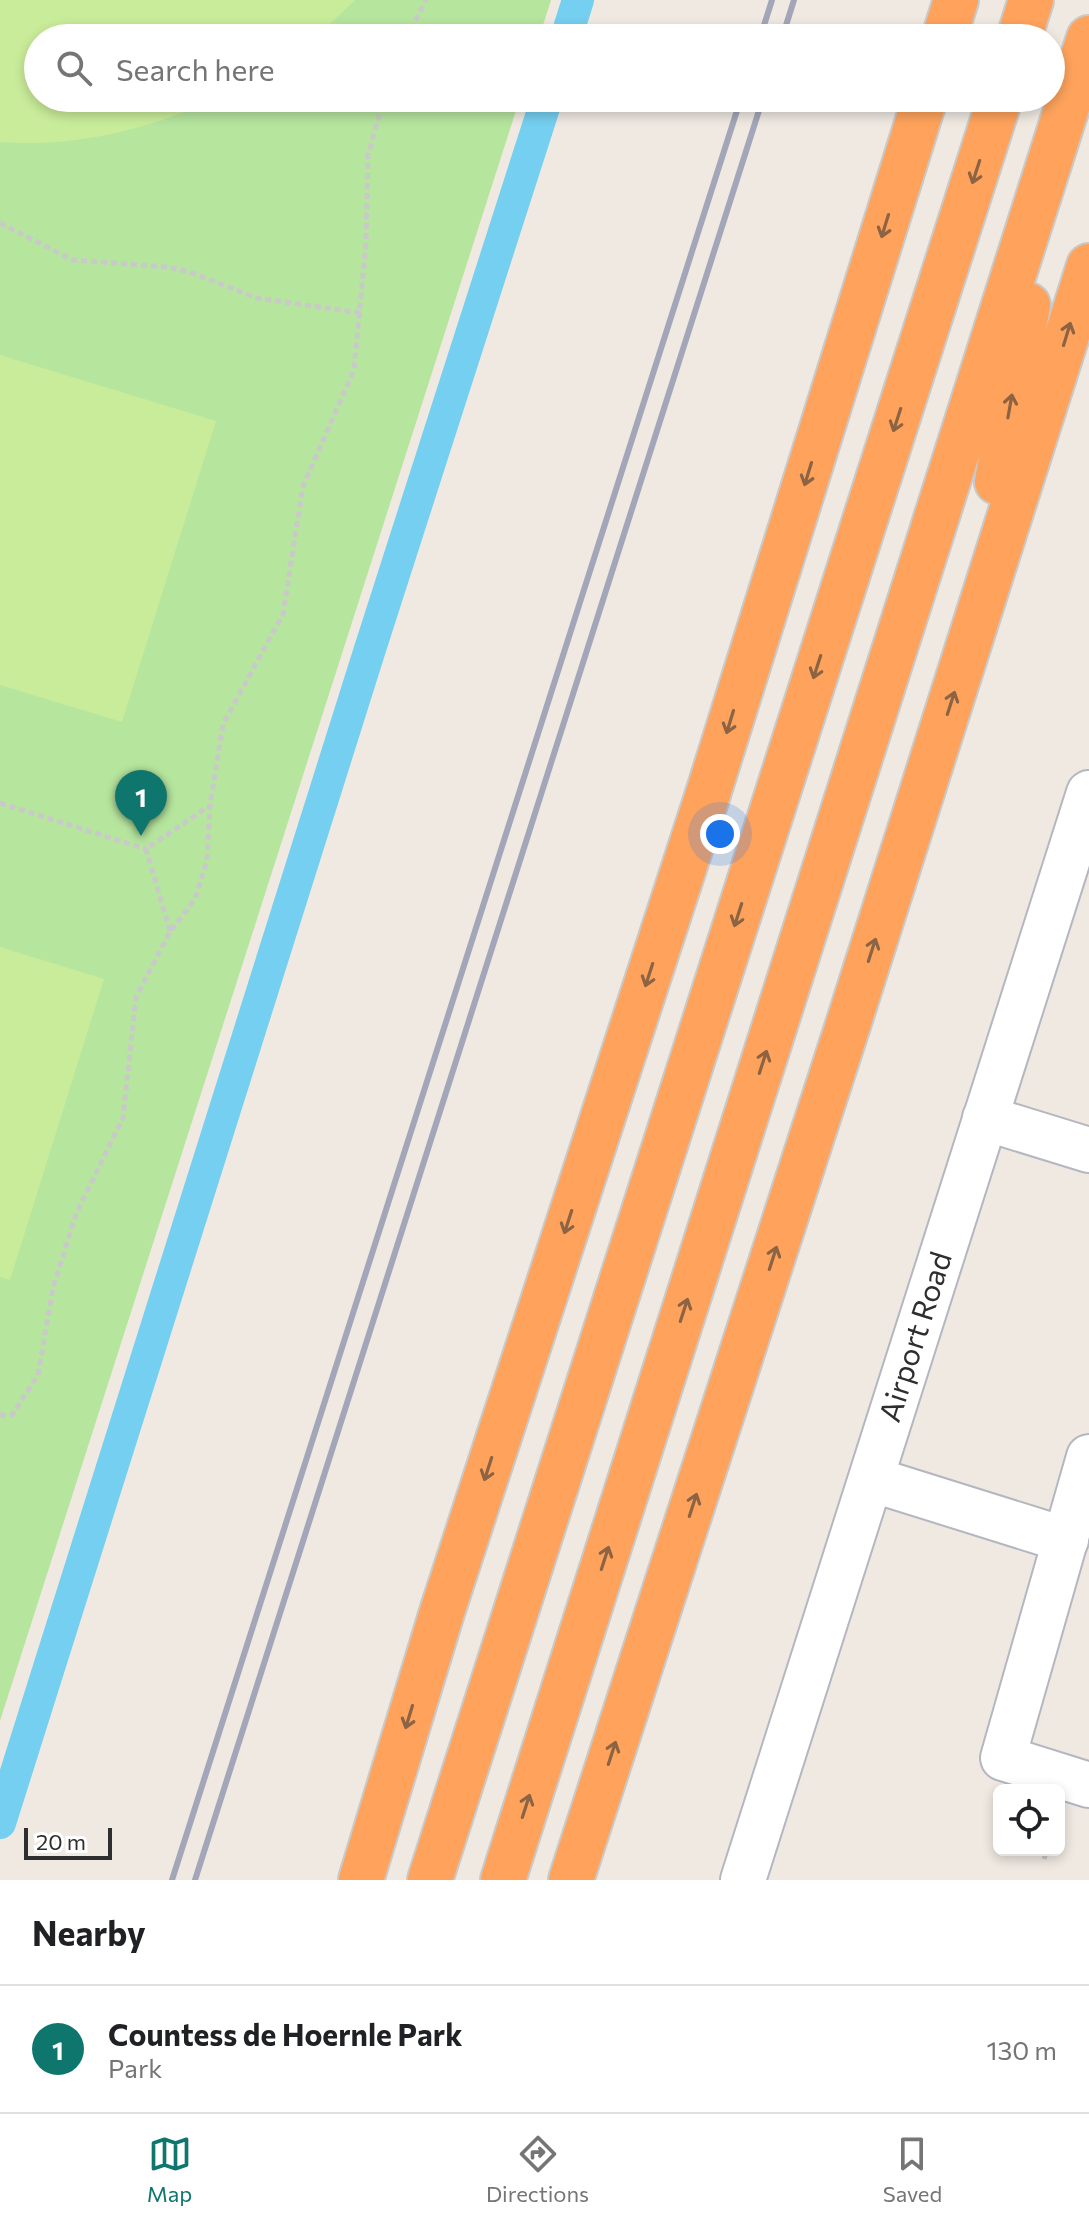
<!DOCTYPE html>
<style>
:root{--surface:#fff;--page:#f2f2f2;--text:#202124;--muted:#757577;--line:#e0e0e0;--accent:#0f766e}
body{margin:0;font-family:Commissioner,sans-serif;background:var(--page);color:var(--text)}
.controls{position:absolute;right:24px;bottom:24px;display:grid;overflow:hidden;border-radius:12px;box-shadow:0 4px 12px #0003}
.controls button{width:72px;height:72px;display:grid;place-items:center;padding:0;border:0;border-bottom:2px solid var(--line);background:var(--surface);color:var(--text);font:40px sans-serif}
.scale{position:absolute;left:24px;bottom:20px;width:88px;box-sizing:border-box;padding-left:8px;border:4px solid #2e2e2e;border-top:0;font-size:22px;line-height:28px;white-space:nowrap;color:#2e2e2e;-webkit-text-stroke:6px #fff;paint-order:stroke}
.you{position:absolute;left:720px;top:834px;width:28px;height:28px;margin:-20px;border:6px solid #fff;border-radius:50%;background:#1a73e8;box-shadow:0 0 0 12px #1a73e833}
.badge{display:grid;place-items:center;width:52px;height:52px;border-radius:50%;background:var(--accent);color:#fff;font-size:26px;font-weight:700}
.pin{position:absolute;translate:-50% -66px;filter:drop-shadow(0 2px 4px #0008)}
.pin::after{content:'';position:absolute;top:42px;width:28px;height:24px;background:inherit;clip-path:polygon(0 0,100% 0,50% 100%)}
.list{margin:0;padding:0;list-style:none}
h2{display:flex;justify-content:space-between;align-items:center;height:104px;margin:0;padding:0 32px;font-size:34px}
h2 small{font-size:26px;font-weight:400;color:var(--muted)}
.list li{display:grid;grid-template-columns:52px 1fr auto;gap:24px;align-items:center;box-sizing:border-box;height:128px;padding:0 32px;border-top:2px solid var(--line)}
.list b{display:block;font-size:30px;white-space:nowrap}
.list p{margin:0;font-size:26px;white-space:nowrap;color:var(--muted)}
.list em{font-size:26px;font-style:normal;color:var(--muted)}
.icon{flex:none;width:44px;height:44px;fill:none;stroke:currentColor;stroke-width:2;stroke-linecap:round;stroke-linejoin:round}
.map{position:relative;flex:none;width:1089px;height:1880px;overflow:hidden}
.search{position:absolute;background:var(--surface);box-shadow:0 4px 12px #0003;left:24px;right:24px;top:24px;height:88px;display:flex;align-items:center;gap:20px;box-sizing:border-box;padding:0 28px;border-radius:44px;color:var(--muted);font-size:30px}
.sheet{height:232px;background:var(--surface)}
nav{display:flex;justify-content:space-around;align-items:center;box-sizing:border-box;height:112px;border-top:2px solid var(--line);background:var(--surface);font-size:22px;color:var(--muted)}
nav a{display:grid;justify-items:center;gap:4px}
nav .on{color:var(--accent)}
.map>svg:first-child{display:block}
.green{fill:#b6e59e}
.pitch{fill:#c9ec9a}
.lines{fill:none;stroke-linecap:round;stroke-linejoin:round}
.canal{stroke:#75cff0;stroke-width:32}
.minor-casing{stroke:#b4b7c1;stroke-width:48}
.highway-casing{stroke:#c9c9c9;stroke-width:48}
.path{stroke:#c9c9c9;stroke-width:5;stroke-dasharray:6 4;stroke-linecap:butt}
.minor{stroke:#fff;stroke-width:44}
.highway{stroke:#ffa35c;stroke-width:44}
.rail{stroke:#a3a6b8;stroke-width:6}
.oneway{stroke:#8c6343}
.labels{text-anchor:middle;stroke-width:7;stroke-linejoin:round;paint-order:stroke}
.street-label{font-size:30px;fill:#2e2e2e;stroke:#fff}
</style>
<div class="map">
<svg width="1089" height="1880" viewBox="0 0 1089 1880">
<rect width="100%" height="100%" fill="#efe9e1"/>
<polygon class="green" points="0,0 551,0 539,38 38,38 38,98 520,98 0,1721"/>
<g class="pitch">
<path d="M0 0H355L315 38H38V98H217C150 129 75 148 0 142Z"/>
<polygon points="0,355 216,421 122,722 0,685"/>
<polygon points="0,947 104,979 10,1280 0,1277"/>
</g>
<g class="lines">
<g class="canal">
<polyline points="566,38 578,0"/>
<polyline points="0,1823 370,649 547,98"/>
</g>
<g class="minor-casing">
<g id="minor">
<polyline points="985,1118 1089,1150"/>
<polyline points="1089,1457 1003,1758 1089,1785"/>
<polyline points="871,1479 1066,1540"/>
<path id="s1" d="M743 1880 1089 793"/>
</g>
</g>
<g class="highway-casing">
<g id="highway">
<polyline points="944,38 956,0"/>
<polyline points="1019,38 1031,0"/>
<polyline points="997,482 1028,305"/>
<polyline points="361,1880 442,1612 708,794 925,98"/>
<polyline points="430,1880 1000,98"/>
<polyline points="503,1880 1089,38"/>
<polyline points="571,1880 848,1025 1089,266"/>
</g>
</g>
<g class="path">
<polyline points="406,38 426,0"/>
<polyline points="0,223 73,260 168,267 190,272 257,298 361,313"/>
<polyline points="0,803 146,849"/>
<polyline points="170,931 146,849 209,806"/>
<polyline points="0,1415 12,1415 38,1375 53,1288 76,1214 123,1118 136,997 170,932 195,899 207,861 210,806 223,724 283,614 303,486 354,370 366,244 368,155 384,98"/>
<polyline points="1044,1859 1047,1850"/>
</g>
<use href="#minor" class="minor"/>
<use href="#highway" class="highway"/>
<g class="rail">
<polyline points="760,38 772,0"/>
<polyline points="782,38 794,0"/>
<polyline points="172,1880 741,98"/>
<polyline points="195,1880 763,98"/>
</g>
</g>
<defs><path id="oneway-shaft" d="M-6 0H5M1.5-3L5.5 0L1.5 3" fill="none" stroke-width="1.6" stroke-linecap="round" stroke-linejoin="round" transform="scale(2)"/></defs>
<g class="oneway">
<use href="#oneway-shaft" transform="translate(976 172) rotate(108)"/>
<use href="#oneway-shaft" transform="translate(885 226) rotate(107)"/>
<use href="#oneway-shaft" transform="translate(1067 334) rotate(-73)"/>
<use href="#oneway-shaft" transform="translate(1010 406) rotate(-80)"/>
<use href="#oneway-shaft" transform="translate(897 420) rotate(108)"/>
<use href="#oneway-shaft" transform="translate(808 474) rotate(107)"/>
<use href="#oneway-shaft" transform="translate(817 667) rotate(108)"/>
<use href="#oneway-shaft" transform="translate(951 703) rotate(-72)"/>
<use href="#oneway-shaft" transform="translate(730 722) rotate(107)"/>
<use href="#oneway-shaft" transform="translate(738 915) rotate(108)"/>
<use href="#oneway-shaft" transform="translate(872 950) rotate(-72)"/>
<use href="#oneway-shaft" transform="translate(649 975) rotate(108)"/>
<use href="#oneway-shaft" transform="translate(763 1062) rotate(-72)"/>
<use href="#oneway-shaft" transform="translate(568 1222) rotate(108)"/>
<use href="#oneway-shaft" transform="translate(773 1258) rotate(-72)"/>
<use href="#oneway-shaft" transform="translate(684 1310) rotate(-72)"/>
<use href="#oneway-shaft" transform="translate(488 1469) rotate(108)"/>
<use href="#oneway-shaft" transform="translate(693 1505) rotate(-72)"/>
<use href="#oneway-shaft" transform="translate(605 1558) rotate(-72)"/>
<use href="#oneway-shaft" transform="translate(409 1717) rotate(107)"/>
<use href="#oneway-shaft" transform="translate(612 1753) rotate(-72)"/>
<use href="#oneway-shaft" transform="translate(526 1806) rotate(-72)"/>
</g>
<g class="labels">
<g class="street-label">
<text dy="10" stroke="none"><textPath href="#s1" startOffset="570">Airport Road</textPath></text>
</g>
</g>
</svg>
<div class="controls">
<button><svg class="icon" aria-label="locate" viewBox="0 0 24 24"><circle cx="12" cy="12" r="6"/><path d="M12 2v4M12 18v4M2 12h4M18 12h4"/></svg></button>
</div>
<div class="scale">20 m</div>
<div class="you"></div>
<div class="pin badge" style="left:141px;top:836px">1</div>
<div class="search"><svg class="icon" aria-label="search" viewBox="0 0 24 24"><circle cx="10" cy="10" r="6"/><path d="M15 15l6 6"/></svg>Search here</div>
</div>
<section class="sheet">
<h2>Nearby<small></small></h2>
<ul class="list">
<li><span class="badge">1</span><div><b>Countess de Hoernle Park</b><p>Park</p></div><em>130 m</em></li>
</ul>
</section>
<nav>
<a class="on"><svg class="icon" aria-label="map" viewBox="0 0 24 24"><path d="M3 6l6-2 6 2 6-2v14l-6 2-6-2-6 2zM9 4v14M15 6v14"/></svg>Map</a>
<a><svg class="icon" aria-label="directions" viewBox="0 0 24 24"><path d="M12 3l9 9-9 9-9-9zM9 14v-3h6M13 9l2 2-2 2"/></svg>Directions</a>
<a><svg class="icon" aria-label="saved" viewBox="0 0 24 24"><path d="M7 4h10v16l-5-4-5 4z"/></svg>Saved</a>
</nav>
